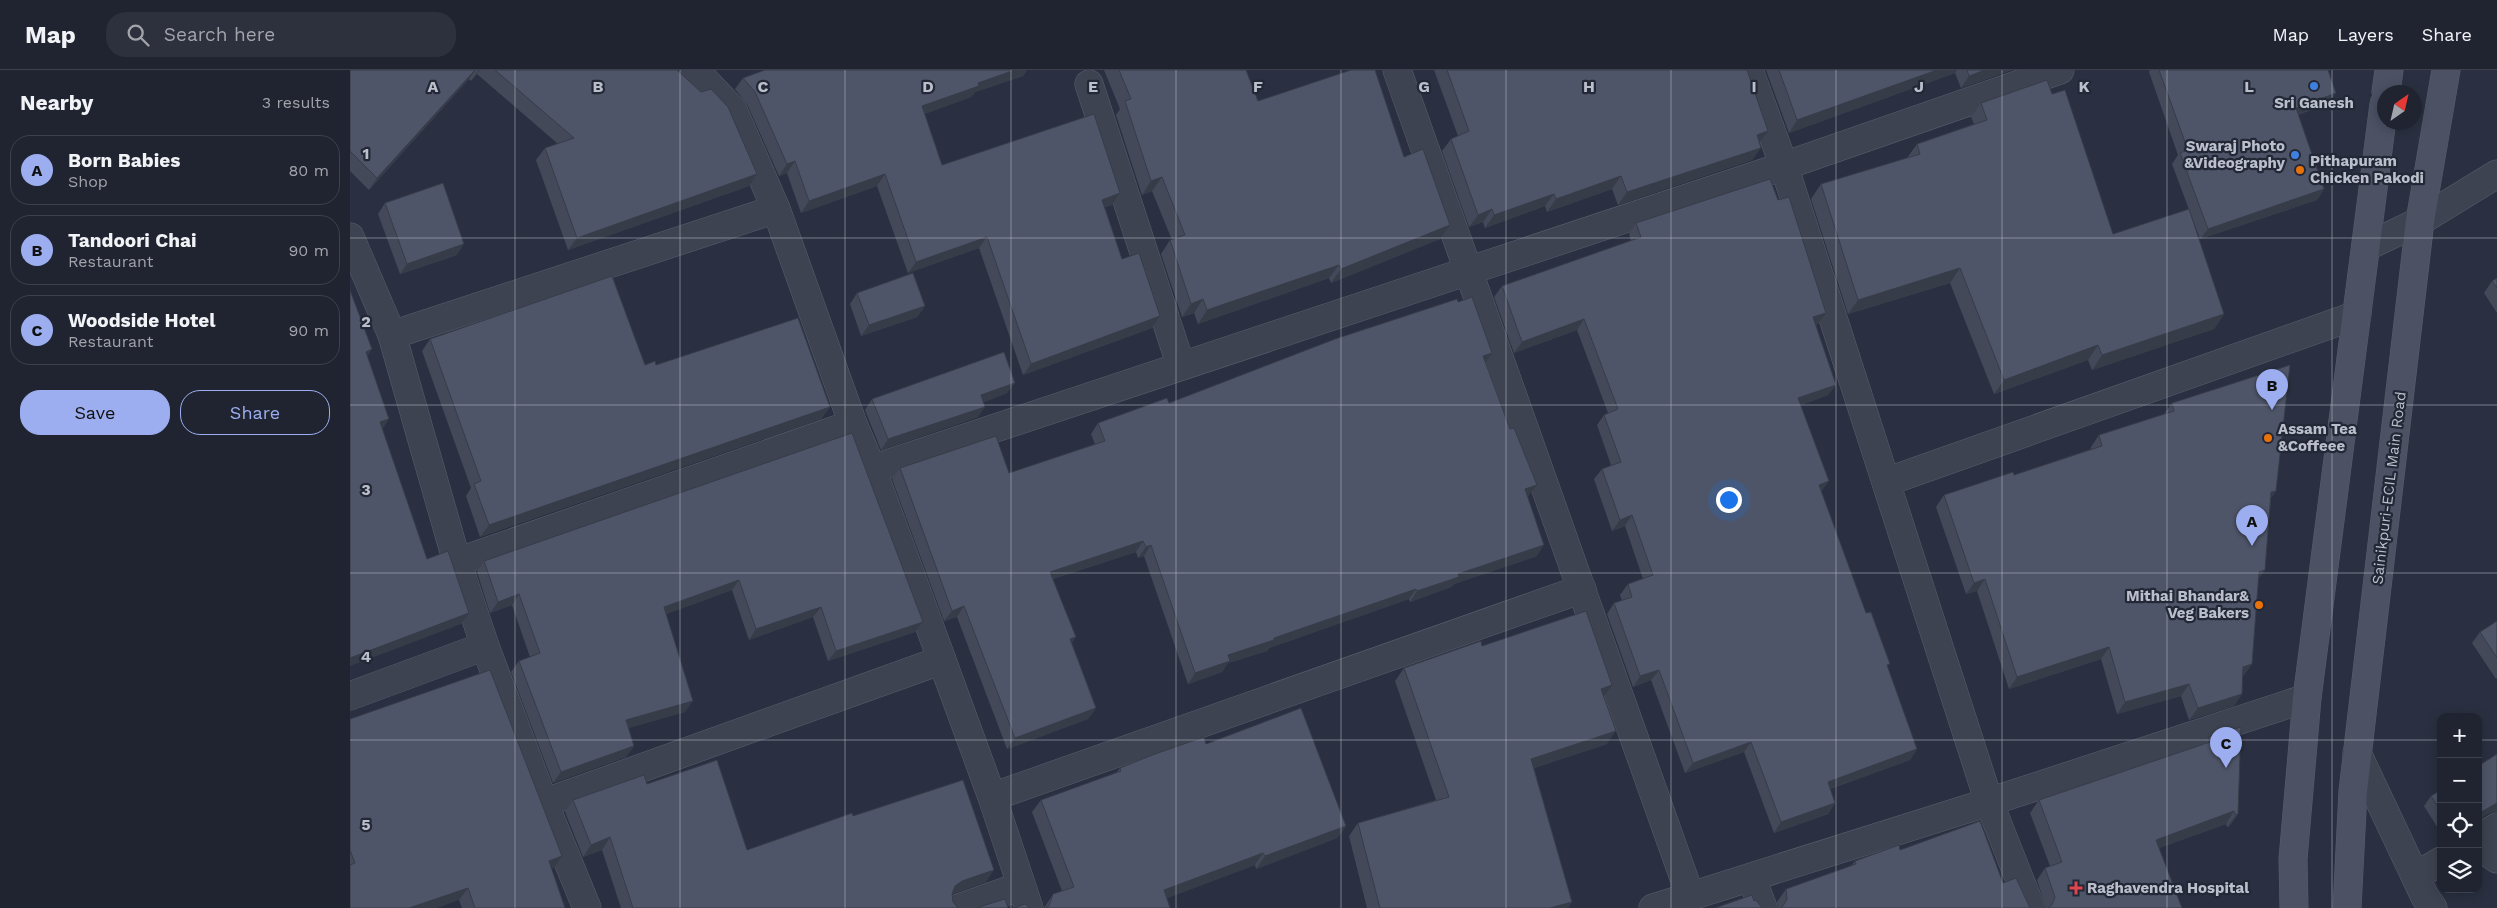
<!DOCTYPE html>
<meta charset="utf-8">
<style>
:root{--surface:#202431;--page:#2d303d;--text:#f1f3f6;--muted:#a2a4ab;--line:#3d414d;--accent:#9caef0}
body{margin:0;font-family:"Work Sans",sans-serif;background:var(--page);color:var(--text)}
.controls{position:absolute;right:15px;bottom:15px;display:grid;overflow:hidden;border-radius:10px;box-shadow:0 2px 12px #0003}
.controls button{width:45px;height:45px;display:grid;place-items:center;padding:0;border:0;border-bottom:1px solid var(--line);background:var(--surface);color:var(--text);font:25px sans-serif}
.compass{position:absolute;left:2027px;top:15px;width:45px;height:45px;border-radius:50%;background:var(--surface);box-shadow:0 2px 12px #0003;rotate:34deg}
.you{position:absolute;left:1378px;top:429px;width:18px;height:18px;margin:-12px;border:4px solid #fff;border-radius:50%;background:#1a73e8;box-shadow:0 0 0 8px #1a73e833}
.badge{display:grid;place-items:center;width:32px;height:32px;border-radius:50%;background:var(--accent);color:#111;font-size:16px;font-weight:700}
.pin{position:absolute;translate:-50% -41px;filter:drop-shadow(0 1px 2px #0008)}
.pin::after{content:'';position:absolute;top:26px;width:18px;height:15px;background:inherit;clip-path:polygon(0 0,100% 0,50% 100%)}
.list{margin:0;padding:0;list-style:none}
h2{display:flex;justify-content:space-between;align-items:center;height:65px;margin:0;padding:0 20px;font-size:21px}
h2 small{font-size:16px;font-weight:400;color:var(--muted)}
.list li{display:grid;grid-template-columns:32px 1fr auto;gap:15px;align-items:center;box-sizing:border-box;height:70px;margin:0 10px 10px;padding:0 10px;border:1px solid var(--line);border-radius:20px}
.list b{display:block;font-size:19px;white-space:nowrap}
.list p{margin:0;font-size:16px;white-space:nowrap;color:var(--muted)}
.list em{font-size:16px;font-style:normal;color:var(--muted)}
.actions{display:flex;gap:10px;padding:15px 20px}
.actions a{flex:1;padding:11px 0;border:1px solid var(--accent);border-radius:20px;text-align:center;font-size:18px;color:var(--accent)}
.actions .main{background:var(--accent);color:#111}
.icon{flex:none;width:28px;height:28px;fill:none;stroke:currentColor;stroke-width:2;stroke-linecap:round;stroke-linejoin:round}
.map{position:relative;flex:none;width:2147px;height:838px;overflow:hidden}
header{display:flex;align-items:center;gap:30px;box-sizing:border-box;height:70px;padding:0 25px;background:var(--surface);border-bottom:1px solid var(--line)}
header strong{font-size:24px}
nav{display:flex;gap:28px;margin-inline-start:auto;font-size:18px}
.search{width:350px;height:45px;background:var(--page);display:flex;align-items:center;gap:12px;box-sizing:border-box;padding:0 18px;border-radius:20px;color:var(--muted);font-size:19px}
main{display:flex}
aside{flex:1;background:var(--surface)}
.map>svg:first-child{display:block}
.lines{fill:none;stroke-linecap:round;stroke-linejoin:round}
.minor-casing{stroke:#595e6c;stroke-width:29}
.secondary-casing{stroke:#595e6c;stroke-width:29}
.minor{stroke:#3e4351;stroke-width:28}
.secondary{stroke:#4c5164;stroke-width:28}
.wall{fill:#434959}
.shaded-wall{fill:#373c49}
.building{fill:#4e5568;stroke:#373c49}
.grid{fill:none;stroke:#bbbfcb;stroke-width:1;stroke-opacity:0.55}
.shop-dot{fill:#3f7fe0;stroke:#232837;stroke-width:2}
.food-dot{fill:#e8710a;stroke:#232837;stroke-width:2}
.health-dot{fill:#e0444e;stroke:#232837;stroke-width:2}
.labels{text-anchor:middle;stroke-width:4.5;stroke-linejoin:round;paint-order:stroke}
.poi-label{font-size:15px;font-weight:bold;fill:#bbbfcb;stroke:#232837;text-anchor:start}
.street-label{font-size:15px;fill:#bbbfcb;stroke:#232837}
.grid-label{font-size:16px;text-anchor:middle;font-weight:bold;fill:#bbbfcb;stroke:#232837;stroke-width:4.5;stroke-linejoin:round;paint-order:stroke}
</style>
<header>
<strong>Map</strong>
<div class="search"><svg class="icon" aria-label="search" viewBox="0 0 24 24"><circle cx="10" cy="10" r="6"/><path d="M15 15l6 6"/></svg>Search here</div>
<nav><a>Map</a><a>Layers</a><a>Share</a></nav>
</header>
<main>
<aside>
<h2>Nearby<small>3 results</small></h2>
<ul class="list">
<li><span class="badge">A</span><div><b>Born Babies</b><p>Shop</p></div><em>80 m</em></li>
<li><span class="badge">B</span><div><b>Tandoori Chai</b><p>Restaurant</p></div><em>90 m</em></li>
<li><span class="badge">C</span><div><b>Woodside Hotel</b><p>Restaurant</p></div><em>90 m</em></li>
</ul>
<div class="actions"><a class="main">Save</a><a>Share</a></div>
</aside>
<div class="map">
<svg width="2147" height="838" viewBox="0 0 2147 838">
<rect width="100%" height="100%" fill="#2a3041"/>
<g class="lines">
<g class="minor-casing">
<g id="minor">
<polyline points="345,0 383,40 426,139 503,354 522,399 642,727 679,838"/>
<polyline points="1047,0 1340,825"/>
<polyline points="1399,0 1434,96 1639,732 1681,838"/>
<polyline points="739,14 831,296"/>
<polyline points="0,167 42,265 107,492 135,576 194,733 237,838"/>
<polyline points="2016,177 2070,151 2147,104"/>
<polyline points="42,265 426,139"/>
<polyline points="522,399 1434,96 1710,0"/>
<polyline points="1536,412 2007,245"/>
<polyline points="107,492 503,354"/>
<polyline points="0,626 135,576"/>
<polyline points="2007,683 2075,827 2083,838"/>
<polyline points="642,727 1232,519"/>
<polyline points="194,733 592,590"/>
<polyline points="2128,768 2147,757"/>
<polyline points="2128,775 2147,789"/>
<polyline points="2066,806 2091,791"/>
<polyline points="1402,809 1413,838"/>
<polyline points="609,838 671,816"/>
<polyline points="1303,838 1639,732 1957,628"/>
</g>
</g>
<g class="secondary-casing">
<g id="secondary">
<polyline points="2036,22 2039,0"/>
<polyline points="1944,838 1943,789 1957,628 2034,34"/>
<polyline points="1997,838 2003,721 2070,151 2096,0"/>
</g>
</g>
<use href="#minor" class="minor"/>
<use href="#secondary" class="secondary"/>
</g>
<g class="wall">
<polygon points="0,0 327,0 399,116 218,180 186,90 195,78 208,74 127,4 121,11 119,9 19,120 0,101"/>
<polygon points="415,0 677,0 673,6 625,22 621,27 574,44 592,95 770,123 762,135 755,137 772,189 810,246 802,258 673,305 629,178 558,203 527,116 451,143 437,103 429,106 397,34 385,19 393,8"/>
<polygon points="754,0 896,0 908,31 1054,87 1100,155 1090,169 981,213 979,208 848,254 844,243 832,247 811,184 820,170 822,170 802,121 792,125 766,45 770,39"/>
<polygon points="1084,0 1397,0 1410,73 1402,90 1268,135 1262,119 1197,142 1195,136 1135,158 1133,152 1119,157 1092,81 1101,69 1108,66"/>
<polygon points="1416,0 1662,0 1611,18 1605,3 1439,63"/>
<polygon points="1800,0 1978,0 1979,33 1948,45 1974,119 1967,130 1850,169 1822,94 1828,85 1799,2"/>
<polygon points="1702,24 1763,164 1874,244 1864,259 1742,300 1738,290 1644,324 1600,213 1498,244 1461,129 1471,114 1557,88 1567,74 1624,54 1621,47 1631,33"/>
<polygon points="35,133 107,185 50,204 28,144"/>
<polygon points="1286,153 1468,254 1465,255 1486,315 1478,325 1451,335 1471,422 1567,679 1560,690 1480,719 1485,733 1478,744 1424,763 1394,682 1335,703 1301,610 1283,617 1257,544 1264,533 1272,531 1270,525 1278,514 1293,509 1275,456 1262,461 1244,409 1252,399 1261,395 1247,355 1254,345 1258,343 1227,260 1164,283 1144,227 1152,216 1281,171 1279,164"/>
<polygon points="2147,208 2147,243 2134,223 2142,211"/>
<polygon points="507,223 575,236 567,247 511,266 500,234"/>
<polygon points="1108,232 1142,283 1136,293 1179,425 1178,426 1187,486 1104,514 1101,517 1060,532 1059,529 919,578 917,581 878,593 872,602 838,614 794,486 788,488 786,482 703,509 722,573 746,638 738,649 657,679 607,547 594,551 542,409 550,398 659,403 745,374 741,364 748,353 819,333"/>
<polygon points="80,269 295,295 306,295 480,337 471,349 130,467 116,426 121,418 72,281"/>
<polygon points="657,323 634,332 628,347 531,380 515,340 522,329"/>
<polygon points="1822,333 1926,421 1921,428 1915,500 1908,509 1902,594 1894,605 1892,606 1892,624 1884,636 1839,650 1831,626 1767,644 1751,589 1659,619 1627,521 1616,524 1586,437 1594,425 1664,405 1741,379 1741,377 1749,365 1814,344"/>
<polygon points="502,363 573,552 565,562 478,591 463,547 399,570 382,520 316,544 335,642 278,658 284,676 276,687 203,713 161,602 169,591 180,587 162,535 140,543 127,502 134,491"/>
<polygon points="2147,551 2147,608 2146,609 2122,573 2130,562"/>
<polygon points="1132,576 1254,626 1257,674 1184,698 1222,832 1218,838 1017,838 999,766 1008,753 1086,730 1045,611 1054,598"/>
<polygon points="0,649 212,786 204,798 201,798 215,838 112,838 109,830 0,838"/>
<polygon points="1858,667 1888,744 1879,757 1877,757 1876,754 1809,778 1832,838 1696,838 1687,810 1695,798 1700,796 1680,743 1689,730 1854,674"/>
<polygon points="856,674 996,756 987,768 906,799 905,795 817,828 820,838 694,838 703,824 712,821 682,742 691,730 766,703 770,698"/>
<polygon points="297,714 397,780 503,746 636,812 602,824 603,832 608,838 271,838 252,780 233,787 215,742 223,730"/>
<polygon points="2091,720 2091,763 2074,736 2081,726"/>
<polygon points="1550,780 1653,813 1680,838 1428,838 1427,832 1436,819 1501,796 1505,791"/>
</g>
<g class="shaded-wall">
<polygon points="125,0 119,9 19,120 27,108"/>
<polygon points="129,0 130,0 121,11"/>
<polygon points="665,0 677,0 673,6 625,22 621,27 564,48 572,36 628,13"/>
<polygon points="1587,0 1607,0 1605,3 1439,63 1447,50"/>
<polygon points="1635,0 1662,0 1611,18 1619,6"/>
<polygon points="1986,23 1979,33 1938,48 1946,38"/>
<polygon points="1418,61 1409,73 1407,65"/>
<polygon points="1411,78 1402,90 1268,135 1277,122"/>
<polygon points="445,91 437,103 429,106 437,94"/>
<polygon points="407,104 399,116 218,180 227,168"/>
<polygon points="535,104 527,116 451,143 459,131"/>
<polygon points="1271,106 1262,119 1197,142 1206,129"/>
<polygon points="812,107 802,121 792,125 801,111"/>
<polygon points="1974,119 1967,130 1850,169 1858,159"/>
<polygon points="770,123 762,135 744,141 752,130"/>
<polygon points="1204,124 1195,136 1135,158 1144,145"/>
<polygon points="1142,139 1133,152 1119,157 1128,145"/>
<polygon points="1100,155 1090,169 981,213 991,199"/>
<polygon points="637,167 629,178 558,203 566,192"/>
<polygon points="114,174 107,185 50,204 57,194"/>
<polygon points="989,195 979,208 848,254 857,240"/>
<polygon points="1610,198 1600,213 1498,244 1508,230"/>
<polygon points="853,229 844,243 832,247 841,234"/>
<polygon points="575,236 567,247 511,266 519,255"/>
<polygon points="1476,243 1468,254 1455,258 1463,247"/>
<polygon points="1874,244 1864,259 1742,300 1752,285"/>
<polygon points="810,246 802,258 673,305 681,294"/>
<polygon points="1234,249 1227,260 1164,283 1172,272"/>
<polygon points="1748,275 1738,290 1644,324 1654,310"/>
<polygon points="22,279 15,290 16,282"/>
<polygon points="1142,283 1135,294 1133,286"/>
<polygon points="665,313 657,323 624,336 631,325"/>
<polygon points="1486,315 1478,325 1441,339 1448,328"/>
<polygon points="480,337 471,349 130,467 139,455"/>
<polygon points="635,337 628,347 531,380 538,369"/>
<polygon points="39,349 32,360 30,352"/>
<polygon points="1479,411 1471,422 1469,415"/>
<polygon points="1187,415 1179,425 1168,430 1175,419"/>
<polygon points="1926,421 1918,432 1921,422"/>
<polygon points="1282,445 1275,456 1262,461 1270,450"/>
<polygon points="793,471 786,482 693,512 700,502"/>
<polygon points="801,475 794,486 788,488 796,477"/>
<polygon points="1194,475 1187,486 1104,514 1101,517 1060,532 1067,521 1108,504"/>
<polygon points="1915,500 1907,511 1909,502"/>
<polygon points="1635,509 1627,521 1616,524 1624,513"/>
<polygon points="389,510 382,520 306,548 314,537"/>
<polygon points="1066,519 1059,529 919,578 917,581 878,593 872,602 838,614 845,603 878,585 924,568"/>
<polygon points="169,524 162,535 140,543 148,532"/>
<polygon points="614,536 607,547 594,551 602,541"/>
<polygon points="471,537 463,547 399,570 406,559"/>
<polygon points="119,543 111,554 0,596 0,588"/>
<polygon points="573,552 565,562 478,591 486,581"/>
<polygon points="726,567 719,578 720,569"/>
<polygon points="1759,577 1751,589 1659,619 1667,607"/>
<polygon points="1902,594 1894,605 1884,609 1893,597"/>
<polygon points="1309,600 1301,610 1283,617 1290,606"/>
<polygon points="1839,614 1831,626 1767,644 1775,632"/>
<polygon points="1262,615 1253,628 1251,619"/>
<polygon points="1892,624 1884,636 1839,650 1848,638"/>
<polygon points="343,631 335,642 268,661 276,650"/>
<polygon points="746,638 738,649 657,679 665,668"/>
<polygon points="1266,661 1257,674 1172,702 1181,689"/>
<polygon points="1401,672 1394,682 1335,703 1343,693"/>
<polygon points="284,676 276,687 203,713 211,702"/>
<polygon points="1567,679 1560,690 1470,722 1478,712"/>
<polygon points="1485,733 1478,744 1424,763 1431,752"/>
<polygon points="2147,733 2147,742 2140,743 2128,750 2128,744"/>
<polygon points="1884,741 1876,754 1798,782 1806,770"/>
<polygon points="1888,744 1879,757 1877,757 1886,745"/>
<polygon points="996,756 987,768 906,799 915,786"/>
<polygon points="260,767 252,780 233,787 241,775"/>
<polygon points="913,783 905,795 806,832 814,820"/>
<polygon points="212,786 204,798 190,803 199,791"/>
<polygon points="644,800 636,812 604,823 597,828 605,816 612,811"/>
<polygon points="118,818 109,830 87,838 59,838"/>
<polygon points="1222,832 1218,838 1200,838"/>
</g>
<g class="building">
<polygon points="0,0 125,0 27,108 0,81"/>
<polygon points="145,0 327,0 351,22 361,19 378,37 407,104 227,168 195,78 224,68"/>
<polygon points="415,0 665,0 628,13 629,16 572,36 592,95 744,44 770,123 752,130 772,189 789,183 810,246 681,294 637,167 566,192 535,104 459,131 445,91 437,94 405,22 393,8"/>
<polygon points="769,0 896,0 908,31 1001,0 1025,0 1054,87 1073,79 1100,155 991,199 989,195 857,240 853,229 841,234 820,170 835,165 812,107 801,111 775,31 781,29"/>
<polygon points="1097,0 1397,0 1418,61 1407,65 1411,78 1277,122 1271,106 1206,129 1204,124 1144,145 1142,139 1128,145 1101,69 1119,61"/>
<polygon points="1429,0 1587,0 1447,50"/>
<polygon points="1617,0 1635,0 1619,6"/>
<polygon points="1809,0 1978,0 1986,23 1946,38 1974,119 1858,159 1830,83 1838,80"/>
<polygon points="1697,10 1702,24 1715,20 1763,164 1839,139 1874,244 1752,285 1748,275 1654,310 1610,198 1508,230 1471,114 1570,84 1567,74 1637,50 1631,33"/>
<polygon points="1420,109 1428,130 1439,127 1476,243 1463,247 1486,315 1448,328 1479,411 1469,415 1516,543 1521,542 1540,594 1537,595 1567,679 1478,712 1485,733 1431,752 1401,672 1343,693 1309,600 1290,606 1264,533 1282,527 1278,514 1303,505 1282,445 1270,450 1252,399 1271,392 1254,345 1268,339 1234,249 1172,272 1152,216 1291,167 1286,153"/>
<polygon points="93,113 114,174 57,194 35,133"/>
<polygon points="563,203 575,236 519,255 507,223"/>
<polygon points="262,206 295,295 305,291 306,295 448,248 480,337 139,455 124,414 131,411 80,269"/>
<polygon points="2147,208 2147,218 2142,211"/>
<polygon points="0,220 22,279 16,282 39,349 30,352 77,489 98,481 119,543 0,588"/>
<polygon points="1122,227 1142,283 1133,286 1160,359 1164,358 1187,415 1175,419 1194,475 1108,504 1109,507 1067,521 1066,519 924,568 924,570 878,585 880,591 845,603 801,475 796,477 793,471 700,502 726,567 720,569 746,638 665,668 614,536 602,541 550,398 646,366 659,403 755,371 748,353 817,328 819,333 985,269 1107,229 1108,232"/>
<polygon points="654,282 665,313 631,325 635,337 538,369 522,329"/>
<polygon points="1940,295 1926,421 1921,422 1915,500 1909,502 1902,594 1893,597 1892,624 1848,638 1839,614 1775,632 1759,577 1667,607 1635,509 1624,513 1594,425 1663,402 1664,405 1752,376 1749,365 1824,341 1822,333"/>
<polygon points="502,363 573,552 486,581 471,537 406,559 389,510 314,537 343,631 276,650 284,676 211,702 169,591 190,583 169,524 148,532 134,491"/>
<polygon points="1236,541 1262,615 1251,619 1266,661 1181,689 1222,832 1200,838 1030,838 1008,753 1099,727 1054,598 1131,571 1132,576"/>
<polygon points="2147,551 2147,588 2130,562"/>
<polygon points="140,600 212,786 199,791 215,838 125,838 118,818 59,838 0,838 0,795 5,793 0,780 0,649"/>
<polygon points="951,638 996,756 915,786 913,783 814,820 820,838 696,838 699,836 703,824 724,817 691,730 771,701 770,698 805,684 854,667 856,674"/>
<polygon points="1891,657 1888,744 1886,745 1884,741 1806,770 1832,838 1698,838 1702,835 1705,827 1695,798 1712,792 1689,730 1860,672 1858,667"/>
<polygon points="2147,684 2147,733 2128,744 2128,696"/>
<polygon points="367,690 397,780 502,743 503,746 613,710 644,800 612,811 605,816 602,824 603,832 608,838 283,838 260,767 241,775 223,730 294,705 297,714"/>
<polygon points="2091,720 2091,741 2081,726"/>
<polygon points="1630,751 1653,813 1666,808 1680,838 1430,838 1433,836 1437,829 1436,819 1506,794 1505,791 1549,775 1550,780"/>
<polygon points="1402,825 1404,831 1406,830 1412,838 1365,838"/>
<polygon points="655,829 658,838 626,838"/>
<polygon points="675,834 680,838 664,838"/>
</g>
<path class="grid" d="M165 0V838M330 0V838M495 0V838M661 0V838M826 0V838M991 0V838M1156 0V838M1321 0V838M1486 0V838M1652 0V838M1817 0V838M1982 0V838M0 168H2147M0 335H2147M0 503H2147M0 670H2091M2128 670H2147"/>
<g class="shop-dot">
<circle cx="1964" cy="16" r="5"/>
<circle cx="1945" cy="85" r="5"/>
</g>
<g class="food-dot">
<circle cx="1950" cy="100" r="5"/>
<circle cx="1918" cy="368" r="5"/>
<circle cx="1909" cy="535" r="5"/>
</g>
<path class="health-dot" d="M1723.5 810.5h5v5h5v5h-5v5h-5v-5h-5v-5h5z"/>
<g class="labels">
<g class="poi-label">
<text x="1964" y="38" text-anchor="middle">Sri Ganesh</text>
<text x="1935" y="81" text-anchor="end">Swaraj Photo<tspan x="1935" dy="17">&amp;Videography</tspan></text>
<text x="1960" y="96">Pithapuram<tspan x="1960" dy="17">Chicken Pakodi</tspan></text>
<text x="1928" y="364">Assam Tea<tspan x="1928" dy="17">&amp;Coffeee</tspan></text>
<text x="1899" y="531" text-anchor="end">Mithai Bhandar&amp;<tspan x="1899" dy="17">Veg Bakers</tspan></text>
<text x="1737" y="823">Raghavendra Hospital</text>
</g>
<g class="street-label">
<text transform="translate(2039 418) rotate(-83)" y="5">Sainikpuri-ECIL Main Road</text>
</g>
</g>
<g class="grid-label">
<text x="83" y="22">A</text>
<text x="248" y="22">B</text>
<text x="413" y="22">C</text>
<text x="578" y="22">D</text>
<text x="743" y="22">E</text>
<text x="908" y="22">F</text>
<text x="1074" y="22">G</text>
<text x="1239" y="22">H</text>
<text x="1404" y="22">I</text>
<text x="1569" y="22">J</text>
<text x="1734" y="22">K</text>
<text x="1899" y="22">L</text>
<text x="16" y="89">1</text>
<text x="16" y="257">2</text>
<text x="16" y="425">3</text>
<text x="16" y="592">4</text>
<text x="16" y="760">5</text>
</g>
</svg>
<div class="controls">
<button>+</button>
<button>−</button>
<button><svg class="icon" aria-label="locate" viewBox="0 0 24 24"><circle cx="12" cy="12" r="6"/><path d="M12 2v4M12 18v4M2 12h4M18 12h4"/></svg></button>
<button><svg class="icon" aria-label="layers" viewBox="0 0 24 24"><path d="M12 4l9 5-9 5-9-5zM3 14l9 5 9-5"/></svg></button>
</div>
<svg class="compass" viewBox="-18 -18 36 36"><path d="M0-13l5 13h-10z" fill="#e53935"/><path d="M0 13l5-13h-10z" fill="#a2a4ab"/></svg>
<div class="you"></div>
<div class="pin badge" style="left:1902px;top:476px">A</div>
<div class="pin badge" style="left:1922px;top:340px">B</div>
<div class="pin badge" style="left:1876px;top:698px">C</div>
</div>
</main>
